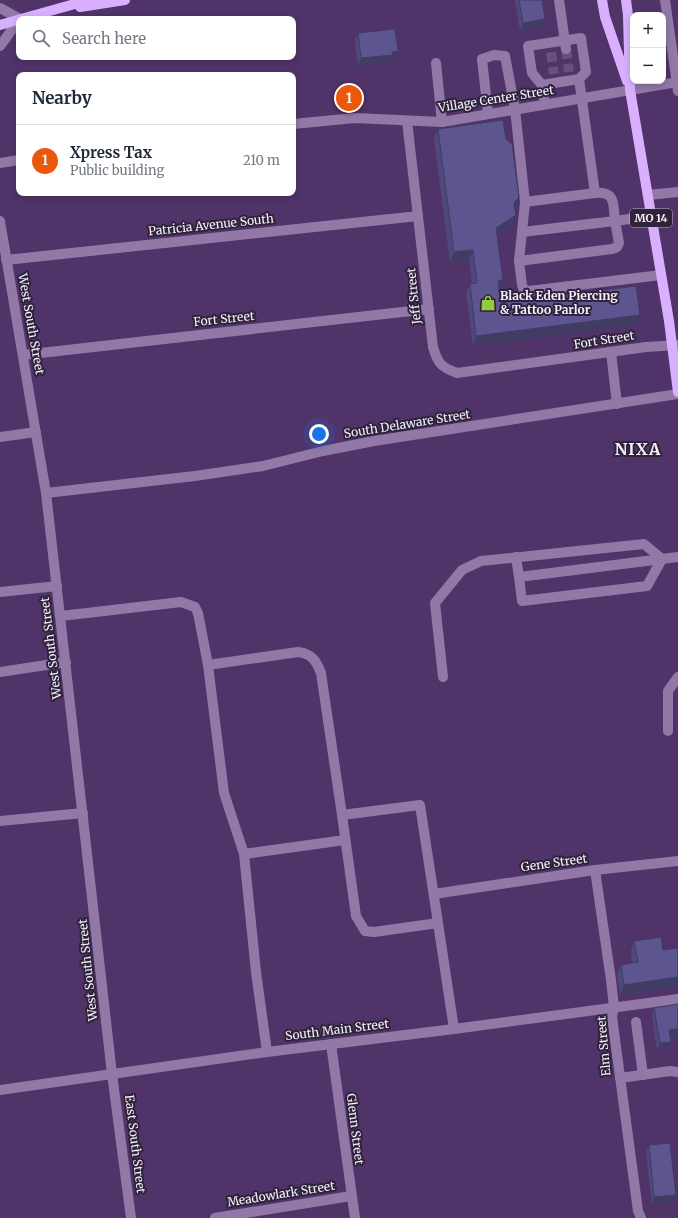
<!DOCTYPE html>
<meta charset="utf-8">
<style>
:root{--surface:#fff;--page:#f6f6f7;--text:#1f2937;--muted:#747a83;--line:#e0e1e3;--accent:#ea580c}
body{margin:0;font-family:Merriweather,serif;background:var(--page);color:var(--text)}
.controls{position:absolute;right:12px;top:12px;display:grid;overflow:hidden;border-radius:8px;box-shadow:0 2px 6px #0003}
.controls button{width:36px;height:36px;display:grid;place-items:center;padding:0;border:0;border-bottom:1px solid var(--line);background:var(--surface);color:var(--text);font:20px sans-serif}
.you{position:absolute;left:319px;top:434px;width:14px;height:14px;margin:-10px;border:3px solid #fff;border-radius:50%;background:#1a73e8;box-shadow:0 0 0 6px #1a73e833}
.badge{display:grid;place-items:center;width:26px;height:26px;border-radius:50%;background:var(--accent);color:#fff;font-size:13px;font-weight:700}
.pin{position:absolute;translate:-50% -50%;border:2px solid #fff;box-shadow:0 1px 4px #0006}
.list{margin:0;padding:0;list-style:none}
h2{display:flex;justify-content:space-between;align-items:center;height:52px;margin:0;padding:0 16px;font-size:17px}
h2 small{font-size:13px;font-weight:400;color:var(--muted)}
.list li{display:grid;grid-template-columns:26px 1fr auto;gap:12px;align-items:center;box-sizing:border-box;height:72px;padding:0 16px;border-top:1px solid var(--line)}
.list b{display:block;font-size:15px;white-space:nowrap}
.list p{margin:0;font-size:13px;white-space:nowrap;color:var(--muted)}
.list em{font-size:13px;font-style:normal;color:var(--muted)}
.icon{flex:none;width:22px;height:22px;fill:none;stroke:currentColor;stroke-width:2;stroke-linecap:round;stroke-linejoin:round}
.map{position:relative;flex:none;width:678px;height:1218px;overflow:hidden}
.search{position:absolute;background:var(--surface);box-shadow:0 2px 6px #0003;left:16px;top:16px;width:280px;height:44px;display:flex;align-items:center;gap:10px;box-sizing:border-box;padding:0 14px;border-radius:8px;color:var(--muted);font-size:15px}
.panel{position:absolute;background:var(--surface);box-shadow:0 2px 6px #0003;left:16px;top:72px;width:280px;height:124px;border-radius:8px}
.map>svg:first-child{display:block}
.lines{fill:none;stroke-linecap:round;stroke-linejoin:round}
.minor-tunnel{stroke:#694f7e;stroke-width:10;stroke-dasharray:10 5;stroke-linecap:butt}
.minor{stroke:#9178a7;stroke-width:10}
.major{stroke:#d8b0fd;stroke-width:10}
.wall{fill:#4f497b}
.shaded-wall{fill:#403c64}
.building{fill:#5c558f;stroke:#403c64}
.labels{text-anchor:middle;stroke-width:4;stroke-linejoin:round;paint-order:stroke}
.shield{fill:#2f233b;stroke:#bab2c2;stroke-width:1}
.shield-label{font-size:11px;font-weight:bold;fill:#f6effc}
.street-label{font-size:12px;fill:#f6effc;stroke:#2f233b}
.poi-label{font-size:12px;font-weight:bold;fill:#f6effc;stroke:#2f233b;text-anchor:start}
.district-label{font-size:16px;font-weight:bold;letter-spacing:1px;fill:#f6effc;stroke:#2f233b}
</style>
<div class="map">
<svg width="678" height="1218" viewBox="0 0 678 1218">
<rect width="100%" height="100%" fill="#503368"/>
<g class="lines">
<g class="minor-tunnel">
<polyline points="566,49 569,72"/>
<polyline points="551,52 554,74"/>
</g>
<g class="minor">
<polyline points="559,0 566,49"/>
<polyline points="665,0 678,91"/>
<polyline points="0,8 20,19"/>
<polyline points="0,46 19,20"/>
<polyline points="436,63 442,122"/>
<polyline points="542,85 532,73 528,46 581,38 586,72 579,79"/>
<polyline points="488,114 482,59 494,55 505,56 515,109 525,202 595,193 579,79 542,85 545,104"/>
<path d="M407 121 433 347C438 364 441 367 457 373L646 347 678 345"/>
<polyline points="293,124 355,118 442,122 678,82"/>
<polyline points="0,163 19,160"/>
<polyline points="648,195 678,192"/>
<polyline points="651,216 615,221 619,243 617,247 612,249 519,261 522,285 524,290 529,291 661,275"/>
<polyline points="0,221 46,493 112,1074 131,1218"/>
<polyline points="522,232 525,202"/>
<polyline points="6,260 418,216"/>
<path d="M519 261 522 232 615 221C613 204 616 191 595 193"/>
<polyline points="611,352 617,404"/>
<polyline points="23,355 429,309"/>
<polyline points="0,437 36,432"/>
<polyline points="46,493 195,476 263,466 323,451 374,441 678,394"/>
<polyline points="516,557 519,577"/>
<polyline points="662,559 647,586 522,601 519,577 662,559 678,557"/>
<polyline points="0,592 57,586"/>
<path d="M61 616 181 602 195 607 198 613 208 665 298 652C313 654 316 661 321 673L342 815 420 805 438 923"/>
<polyline points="208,665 224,793 244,854 256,972 267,1052"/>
<polyline points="0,672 66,662"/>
<polyline points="443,677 435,603 462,570 481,561 644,544 662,559"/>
<polyline points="668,731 668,691 678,677"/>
<polyline points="342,815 356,916 365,931 374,932 438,923 454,1029"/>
<polyline points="0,821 83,813"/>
<polyline points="244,854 345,840"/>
<polyline points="595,870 611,980 614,1007 612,1017 638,1211 641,1218"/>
<polyline points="434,894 595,870 678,861"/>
<polyline points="636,1022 643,1075"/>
<polyline points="331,1044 355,1218"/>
<polyline points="620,1078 670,1071 678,1072"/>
<polyline points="0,1090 267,1052 454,1029 678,999"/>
<polyline points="215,1218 351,1196"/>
</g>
<g class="major">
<polyline points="602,0 605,17 627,81"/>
<polyline points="626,0 628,15 630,90 669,321 678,392"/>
<polyline points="80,7 125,0"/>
<polyline points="0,25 89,0"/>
</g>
</g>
<g class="wall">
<polygon points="515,0 542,0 542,27 520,31"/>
<polygon points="358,33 395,59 391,59 390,62 358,66 355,40"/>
<polygon points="438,129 506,139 519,197 514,208 516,215 512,225 497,235 503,280 499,290 501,303 636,325 473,346 466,294 470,284 472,283 469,260 450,262 434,139"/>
<polygon points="634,941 663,950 678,948 678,986 620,995 617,975 621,965 632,963 631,951"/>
<polygon points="654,1008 670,1037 671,1042 668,1049 657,1051 652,1015"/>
<polygon points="649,1145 676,1195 673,1202 652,1205 646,1153"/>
</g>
<g class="shaded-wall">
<polygon points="545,19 542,27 520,31 523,23"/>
<polygon points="398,51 395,59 391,59 390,62 358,66 361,58"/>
<polygon points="519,197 515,207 510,213 514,203"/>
<polygon points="516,215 512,225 492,239 496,228"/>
<polygon points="473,250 469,260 450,262 454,252"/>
<polygon points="503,280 499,290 498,281"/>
<polygon points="640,315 636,325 473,346 476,336"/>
<polygon points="678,977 678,986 620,995 624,985"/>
<polygon points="678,1029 678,1036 667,1038 669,1030"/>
<polygon points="671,1042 668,1049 657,1051 660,1043"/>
<polygon points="676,1195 673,1202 652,1205 654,1197"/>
</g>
<g class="building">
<polygon points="519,0 542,0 545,19 523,23"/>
<polygon points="395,29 398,51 392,52 393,55 361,58 358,33"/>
<polygon points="503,120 506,139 512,144 519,197 514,203 516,215 496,228 503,280 498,281 501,303 636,286 640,315 476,336 470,284 477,283 473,250 454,252 438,129"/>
<polygon points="661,937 663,950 678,948 678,977 624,985 621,965 638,962 634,941"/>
<polygon points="678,1004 678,1029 669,1030 671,1042 660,1043 654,1008"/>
<polygon points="670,1143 676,1195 654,1197 649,1145"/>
</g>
<defs>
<g id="shop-bare" transform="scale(1.2)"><path d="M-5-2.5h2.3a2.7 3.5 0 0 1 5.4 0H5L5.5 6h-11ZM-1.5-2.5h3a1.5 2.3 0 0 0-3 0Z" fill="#95cc3b" stroke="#2f233b" stroke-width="2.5" paint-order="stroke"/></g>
</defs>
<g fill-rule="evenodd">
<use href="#shop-bare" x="488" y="303"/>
</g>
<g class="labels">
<rect class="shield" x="630" y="209" width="42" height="18" rx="3"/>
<g class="shield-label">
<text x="651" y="222">MO 14</text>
</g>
<g class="street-label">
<text transform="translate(496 99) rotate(-9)" y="4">Village Center Street</text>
<text transform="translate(211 225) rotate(-6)" y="4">Patricia Avenue South</text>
<text transform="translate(414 296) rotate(-96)" y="4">Jeff Street</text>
<text transform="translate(224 319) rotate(-6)" y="4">Fort Street</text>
<text transform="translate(31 324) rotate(80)" y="4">West South Street</text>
<text transform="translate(604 340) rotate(-9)" y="4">Fort Street</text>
<text transform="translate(407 424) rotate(-9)" y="4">South Delaware Street</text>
<text transform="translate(51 648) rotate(-97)" y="4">West South Street</text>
<text transform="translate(554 863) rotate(-8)" y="4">Gene Street</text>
<text transform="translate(88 970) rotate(-96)" y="4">West South Street</text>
<text transform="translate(337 1030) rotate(-7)" y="4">South Main Street</text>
<text transform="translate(604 1046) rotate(-95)" y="4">Elm Street</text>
<text transform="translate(355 1129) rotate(83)" y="4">Glenn Street</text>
<text transform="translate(135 1144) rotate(83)" y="4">East South Street</text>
<text transform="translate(281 1194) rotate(-9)" y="4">Meadowlark Street</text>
</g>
<g class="poi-label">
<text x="500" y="300">Black Eden Piercing<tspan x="500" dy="14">&amp; Tattoo Parlor</tspan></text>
</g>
<g class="district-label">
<text x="638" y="455">NIXA</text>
</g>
</g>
</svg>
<div class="controls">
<button>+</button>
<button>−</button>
</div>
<div class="you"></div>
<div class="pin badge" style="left:349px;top:98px">1</div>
<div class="search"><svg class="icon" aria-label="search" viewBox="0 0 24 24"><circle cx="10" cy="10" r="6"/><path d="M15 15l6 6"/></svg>Search here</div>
<section class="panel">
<h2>Nearby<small></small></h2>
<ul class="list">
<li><span class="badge">1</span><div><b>Xpress Tax</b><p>Public building</p></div><em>210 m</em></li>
</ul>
</section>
</div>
